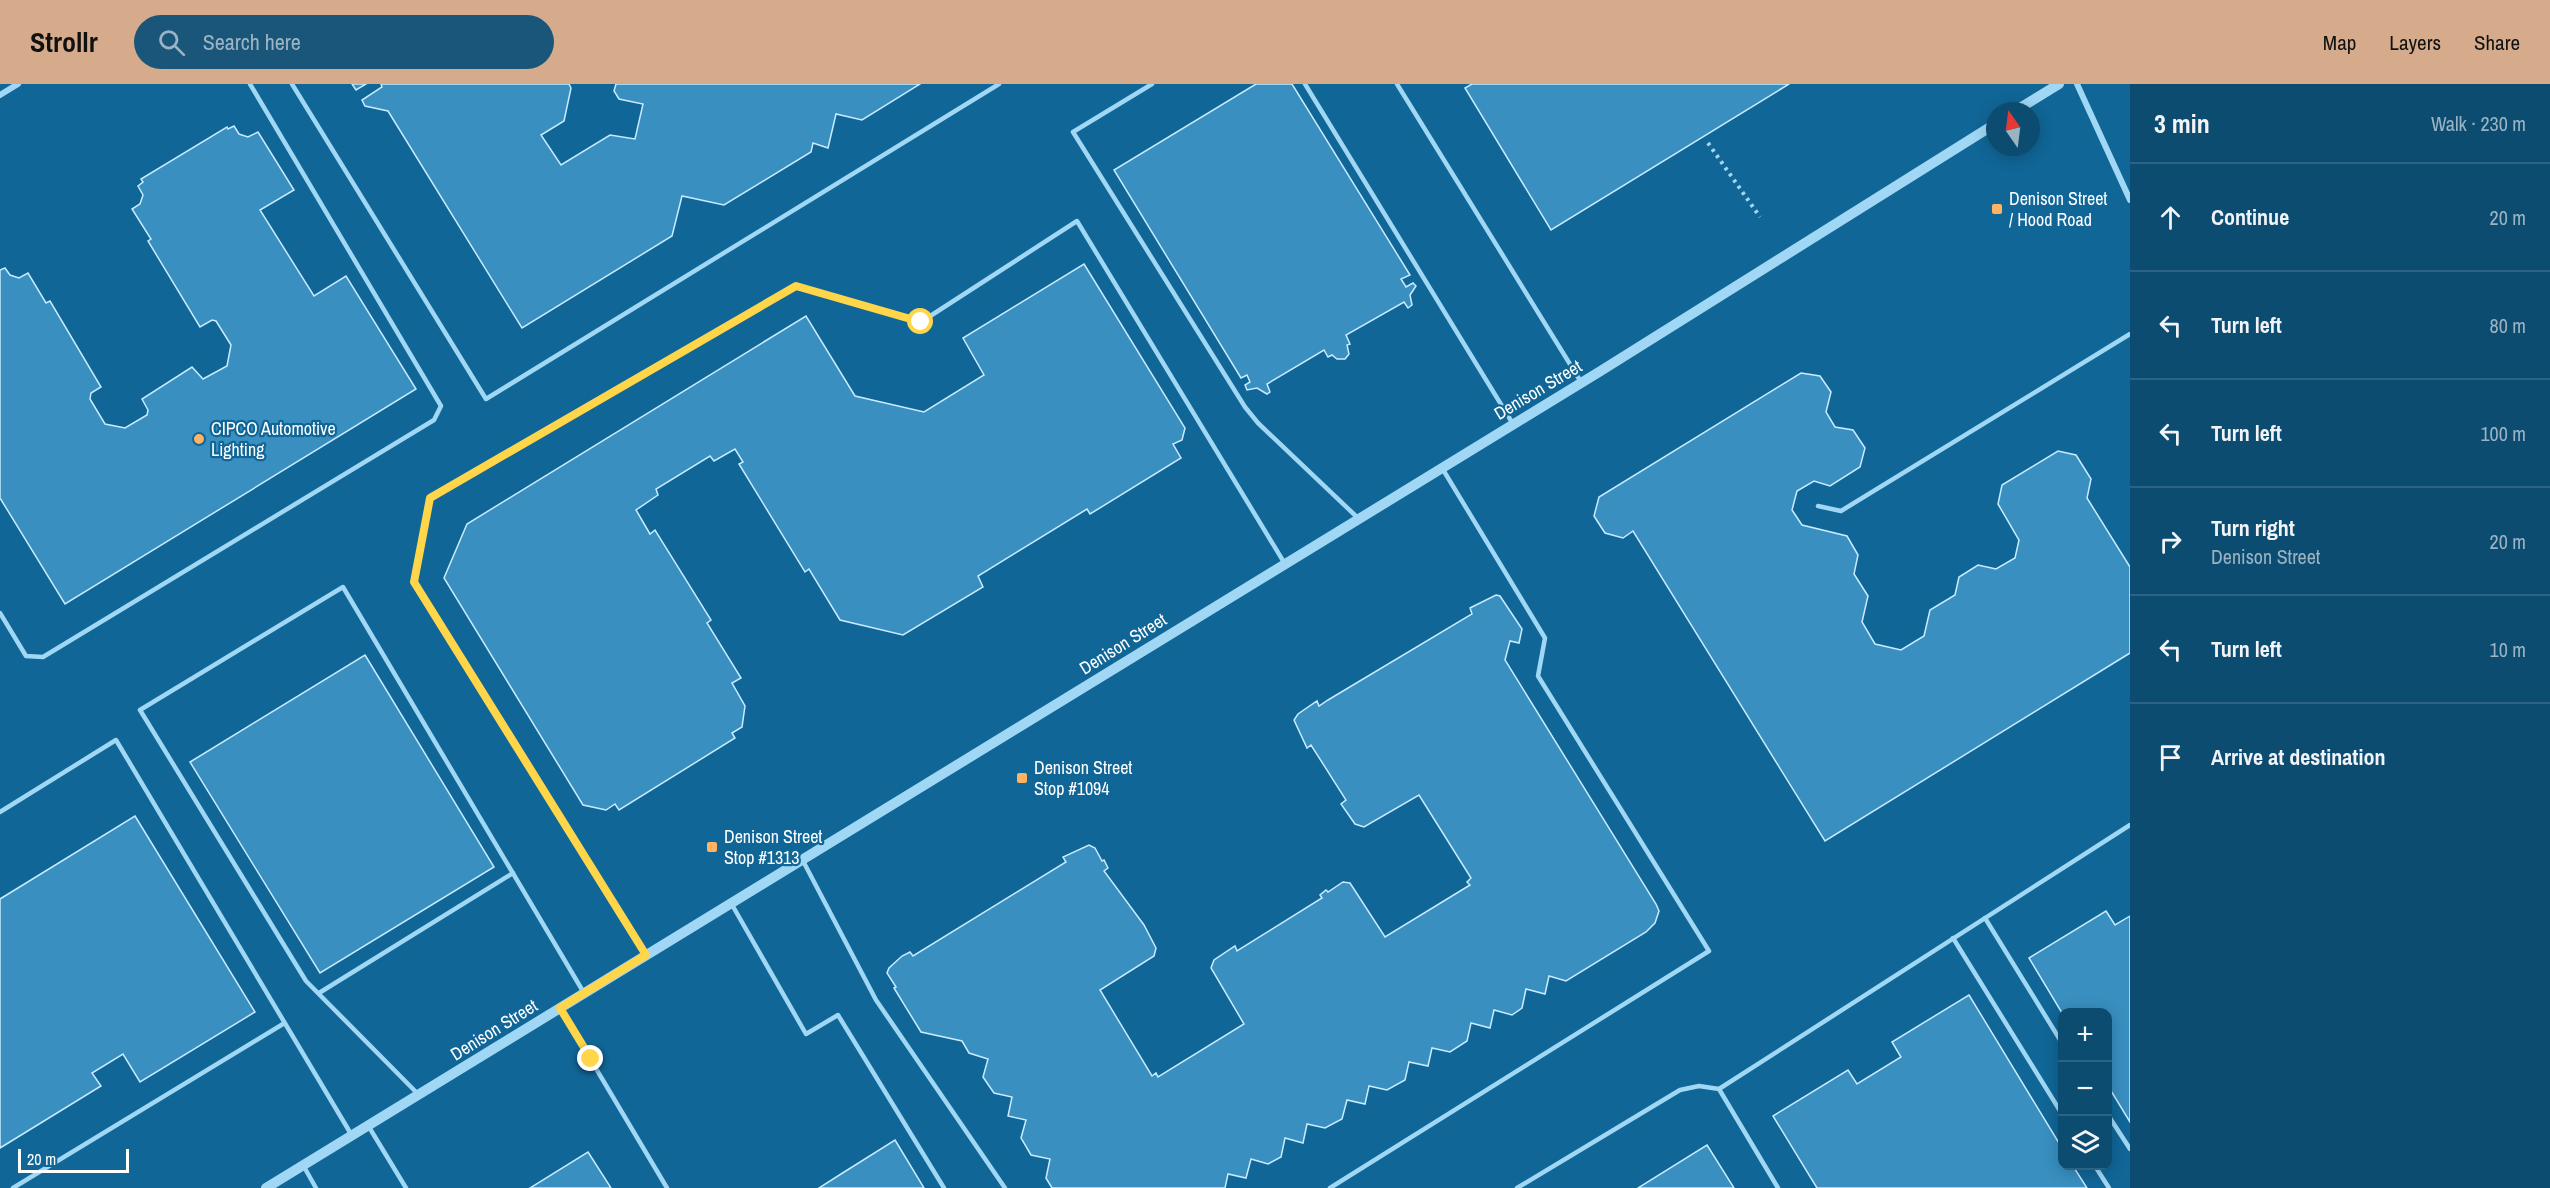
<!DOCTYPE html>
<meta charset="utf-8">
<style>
:root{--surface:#0c4c71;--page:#1a5679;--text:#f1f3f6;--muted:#9ab4c3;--line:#2c6384;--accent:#d6ab8b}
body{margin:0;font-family:"Archivo Narrow",sans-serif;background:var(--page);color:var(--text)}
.controls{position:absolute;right:18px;bottom:18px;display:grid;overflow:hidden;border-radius:12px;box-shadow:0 3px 15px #0003}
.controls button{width:54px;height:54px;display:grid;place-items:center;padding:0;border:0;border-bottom:2px solid var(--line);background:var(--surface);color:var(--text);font:30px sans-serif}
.compass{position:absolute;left:1986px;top:18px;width:54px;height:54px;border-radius:50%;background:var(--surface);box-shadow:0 3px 15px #0003;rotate:346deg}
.scale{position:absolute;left:18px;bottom:15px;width:111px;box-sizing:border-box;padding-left:6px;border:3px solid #fff;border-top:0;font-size:16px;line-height:21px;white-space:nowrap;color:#fff;-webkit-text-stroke:4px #106697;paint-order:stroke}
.stop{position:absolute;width:18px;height:18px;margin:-14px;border:4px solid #ffd54a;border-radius:50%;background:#fff}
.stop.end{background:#ffd54a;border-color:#fff;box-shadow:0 2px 6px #0008}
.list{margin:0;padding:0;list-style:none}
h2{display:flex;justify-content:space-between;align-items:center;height:78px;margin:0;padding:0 24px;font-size:26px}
h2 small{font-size:20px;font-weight:400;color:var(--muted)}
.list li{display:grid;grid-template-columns:39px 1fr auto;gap:18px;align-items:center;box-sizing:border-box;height:108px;padding:0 24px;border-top:2px solid var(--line)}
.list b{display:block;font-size:22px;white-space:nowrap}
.list p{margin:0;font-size:20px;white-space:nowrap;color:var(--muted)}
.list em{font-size:20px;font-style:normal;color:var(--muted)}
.icon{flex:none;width:33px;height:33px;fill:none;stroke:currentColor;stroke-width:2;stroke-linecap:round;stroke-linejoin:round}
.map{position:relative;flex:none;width:2130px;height:1104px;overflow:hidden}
header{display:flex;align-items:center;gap:36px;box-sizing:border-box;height:84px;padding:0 30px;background:var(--accent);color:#111}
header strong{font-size:28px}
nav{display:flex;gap:33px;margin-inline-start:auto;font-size:21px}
.search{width:420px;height:54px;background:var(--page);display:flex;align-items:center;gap:15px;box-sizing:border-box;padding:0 21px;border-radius:33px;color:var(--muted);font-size:22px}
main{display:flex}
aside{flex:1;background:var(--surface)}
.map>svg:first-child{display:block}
.building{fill:#388fc0;stroke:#c8ebfe;stroke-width:1.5}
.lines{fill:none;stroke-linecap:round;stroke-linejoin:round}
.path{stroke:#a0d7f4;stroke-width:4;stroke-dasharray:3 4.5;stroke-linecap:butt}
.service{stroke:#a0d7f4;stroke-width:4.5}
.minor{stroke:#a0d7f4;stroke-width:6}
.tertiary{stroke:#a0d7f4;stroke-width:10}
.route{stroke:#ffd54a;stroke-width:8}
.poi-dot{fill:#ffb363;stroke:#106697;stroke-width:2}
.labels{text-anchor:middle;stroke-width:4.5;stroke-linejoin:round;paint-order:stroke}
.poi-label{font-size:18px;fill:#fff;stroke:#106697;text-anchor:start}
.street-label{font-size:18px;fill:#fff;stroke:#106697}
</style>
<header>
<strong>Strollr</strong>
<div class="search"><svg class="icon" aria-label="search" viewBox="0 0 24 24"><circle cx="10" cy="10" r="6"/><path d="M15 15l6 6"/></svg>Search here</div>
<nav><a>Map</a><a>Layers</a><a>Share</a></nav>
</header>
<main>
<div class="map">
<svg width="2130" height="1104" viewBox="0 0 2130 1104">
<rect width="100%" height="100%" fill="#106697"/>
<g class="building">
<polygon points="352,0 366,0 356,6"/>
<polygon points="381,0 569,0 571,4 564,37 541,51 561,81 610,51 635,55 643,20 619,15 614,7 616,0 920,0 862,36 836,30 828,64 813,59 811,68 724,121 682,112 672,152 522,244 388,27 365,22 362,16 382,3"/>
<polygon points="1256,0 1292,0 1410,191 1401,195 1406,203 1413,199 1416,202 1410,211 1412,221 1408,224 1404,218 1346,251 1350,260 1347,261 1349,270 1345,275 1337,275 1332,271 1328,273 1324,266 1267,300 1270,308 1267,310 1257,304 1247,306 1245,301 1250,298 1247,291 1241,294 1114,86"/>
<polygon points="1472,0 1789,0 1551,146 1465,4"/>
<polygon points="234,42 239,50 248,53 258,48 294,106 260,126 314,212 346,192 416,305 65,520 0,414 0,186 5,184 10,191 19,194 28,189 46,219 50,217 101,303 91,309 90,315 105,340 125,344 147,331 148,326 142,315 192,283 203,295 227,282 231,261 216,237 212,236 200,243 148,157 151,155 132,125 140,120 143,111 138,102 143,98 141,95 227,43 228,45"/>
<polygon points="1084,180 1185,344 1182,356 1173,360 1181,374 1090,430 1087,425 978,492 983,503 903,551 840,536 809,485 805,488 739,380 743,378 735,365 714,377 710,372 656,405 658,411 636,426 650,450 655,446 711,536 707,539 741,594 732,599 745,622 742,643 732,649 735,654 619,726 615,720 606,726 583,721 444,494 467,440 806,232 855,312 924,328 984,291 963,254"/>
<polygon points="1801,289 1820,292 1831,308 1826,328 1835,343 1853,346 1865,364 1860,383 1830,402 1814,397 1797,407 1792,426 1802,441 1847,452 1858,471 1854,490 1868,512 1862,538 1875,560 1901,566 1924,552 1930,526 1955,511 1959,493 1978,481 1996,485 2015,474 2019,456 1998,420 2002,401 2058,367 2076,371 2091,395 2087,414 2130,483 2130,569 1825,757 1633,447 1623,454 1605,449 1594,432 1599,413"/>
<polygon points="1496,511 1500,512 1522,545 1519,559 1510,557 1505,576 1656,820 1659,827 1655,839 1646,848 1566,897 1549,892 1545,910 1526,905 1522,924 1512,931 1494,926 1490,944 1471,939 1467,957 1450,968 1432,964 1428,982 1409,978 1405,996 1387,1006 1369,1002 1365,1020 1347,1016 1342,1035 1325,1044 1307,1040 1303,1059 1285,1054 1281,1073 1268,1080 1251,1075 1246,1094 1228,1090 1225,1104 1052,1104 1046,1094 1050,1075 1031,1071 1021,1054 1026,1036 1008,1032 1012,1013 994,1009 983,993 988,975 969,969 962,957 921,948 894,904 896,903 887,889 889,884 902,872 910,868 913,872 1066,778 1063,773 1089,761 1095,764 1102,777 1104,776 1108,784 1104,787 1144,841 1156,864 1154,872 1100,906 1152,992 1156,989 1158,993 1244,940 1211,884 1214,876 1235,862 1237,867 1322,814 1320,811 1326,806 1328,808 1343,798 1350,799 1385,853 1470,801 1467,798 1471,794 1419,711 1364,743 1355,740 1341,720 1346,716 1311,661 1307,664 1294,636 1298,630 1317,617 1319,622 1328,616 1472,530 1470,524"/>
<polygon points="365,571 494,783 320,889 190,678"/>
<polygon points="135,732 255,928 140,998 123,970 92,989 101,1002 0,1064 0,815"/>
<polygon points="2106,827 2115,841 2130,832 2130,1038 2108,1002 2108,928 2062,929 2029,874"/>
<polygon points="1969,911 2062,1064 2062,1082 2073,1082 2087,1104 1817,1104 1773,1032 1848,986 1857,1000 1901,973 1892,958"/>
<polygon points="895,1056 924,1104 819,1104 841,1090"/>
<polygon points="1707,1061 1734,1104 1638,1104"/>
<polygon points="588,1068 611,1104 530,1104"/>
</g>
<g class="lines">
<polyline class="path" points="1708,59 1760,133"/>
<g class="service">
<polyline points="292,0 486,315 999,0"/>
<polyline points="1152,0 1073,48 1245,323 1258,339 1359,435"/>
<polyline points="1305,0 1513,340"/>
<polyline points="1397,0 1581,298"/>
<polyline points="1818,422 1841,427 2130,250"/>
<polyline points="0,529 26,572 43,573 434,336 441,322 250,0"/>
<polyline points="0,728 116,656 351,1050"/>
<polyline points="802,775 876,916 1005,1104"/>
<polyline points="731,819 806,950 838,931 944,1104"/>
<polyline points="1985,834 2062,959"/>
<polyline points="1953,854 2062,1030"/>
<polyline points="646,871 414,498 430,414 797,202 921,238 1077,137 1285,480"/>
<polyline points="319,909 513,789"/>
<polyline points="560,924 667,1104"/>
<polyline points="1719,1005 2130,741"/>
<polyline points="417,1009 306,897 140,626 343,503 584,909"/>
<polyline points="2108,1031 2130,1065"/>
<polyline points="369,1043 406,1104"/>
<polyline points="303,1081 316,1104"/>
<polyline points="2095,1082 2109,1104"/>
<polyline points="13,1104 283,940"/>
<polyline points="1330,1104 1709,867 1538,592 1545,554 1442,384"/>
<polyline points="1517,1104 1680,1006 1699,1002 1719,1005 1778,1104"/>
</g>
<g class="minor">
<polyline points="2077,0 2130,116"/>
<polyline points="0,11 18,0"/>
</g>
<g class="tertiary">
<polyline points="2015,27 2059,0"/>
<polyline points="266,1104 1599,288 1995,40"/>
</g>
</g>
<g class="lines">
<polyline class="route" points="591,975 560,924 646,871 414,498 430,414 796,202 921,238"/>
</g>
<g class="poi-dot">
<rect x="1991" y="119" width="12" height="12" rx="3"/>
<circle cx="199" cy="355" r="6"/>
<rect x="1016" y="688" width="12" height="12" rx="3"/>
<rect x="706" y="757" width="12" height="12" rx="3"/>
</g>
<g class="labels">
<g class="poi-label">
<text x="2009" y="121">Denison Street<tspan x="2009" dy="21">/ Hood Road</tspan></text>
<text x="211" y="351">CIPCO Automotive<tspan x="211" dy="21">Lighting</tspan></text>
<text x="1034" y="690">Denison Street<tspan x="1034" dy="21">Stop #1094</tspan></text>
<text x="724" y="759">Denison Street<tspan x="724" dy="21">Stop #1313</tspan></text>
</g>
<g class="street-label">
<text transform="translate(1538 306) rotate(-31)" y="6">Denison Street</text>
<text transform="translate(1123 560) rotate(-32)" y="6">Denison Street</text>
<text transform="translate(494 946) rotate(-32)" y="6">Denison Street</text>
</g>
</g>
</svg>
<div class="controls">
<button>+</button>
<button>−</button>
<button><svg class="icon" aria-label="layers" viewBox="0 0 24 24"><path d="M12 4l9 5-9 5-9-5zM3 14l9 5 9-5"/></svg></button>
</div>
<svg class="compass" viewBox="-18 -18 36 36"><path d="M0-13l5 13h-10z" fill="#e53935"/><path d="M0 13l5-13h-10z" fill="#9ab4c3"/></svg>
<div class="scale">20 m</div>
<div class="stop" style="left:921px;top:238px"></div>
<div class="stop end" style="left:591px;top:975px"></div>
</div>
<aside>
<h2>3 min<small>Walk · 230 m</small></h2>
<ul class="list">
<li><svg class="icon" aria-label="ahead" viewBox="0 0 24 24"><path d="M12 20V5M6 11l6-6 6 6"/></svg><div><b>Continue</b></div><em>20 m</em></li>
<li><svg class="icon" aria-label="left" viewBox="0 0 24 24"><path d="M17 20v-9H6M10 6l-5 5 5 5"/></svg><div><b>Turn left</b></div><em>80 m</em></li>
<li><svg class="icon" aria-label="left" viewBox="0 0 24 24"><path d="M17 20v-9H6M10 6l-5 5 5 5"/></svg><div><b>Turn left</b></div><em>100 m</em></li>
<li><svg class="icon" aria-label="right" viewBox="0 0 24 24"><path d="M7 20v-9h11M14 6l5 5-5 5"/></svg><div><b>Turn right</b><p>Denison Street</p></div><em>20 m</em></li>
<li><svg class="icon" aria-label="left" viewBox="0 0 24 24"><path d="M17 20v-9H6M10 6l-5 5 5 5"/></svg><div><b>Turn left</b></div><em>10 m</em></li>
<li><svg class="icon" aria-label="arrive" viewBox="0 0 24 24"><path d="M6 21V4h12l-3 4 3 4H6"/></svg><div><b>Arrive at destination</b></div></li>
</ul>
</aside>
</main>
